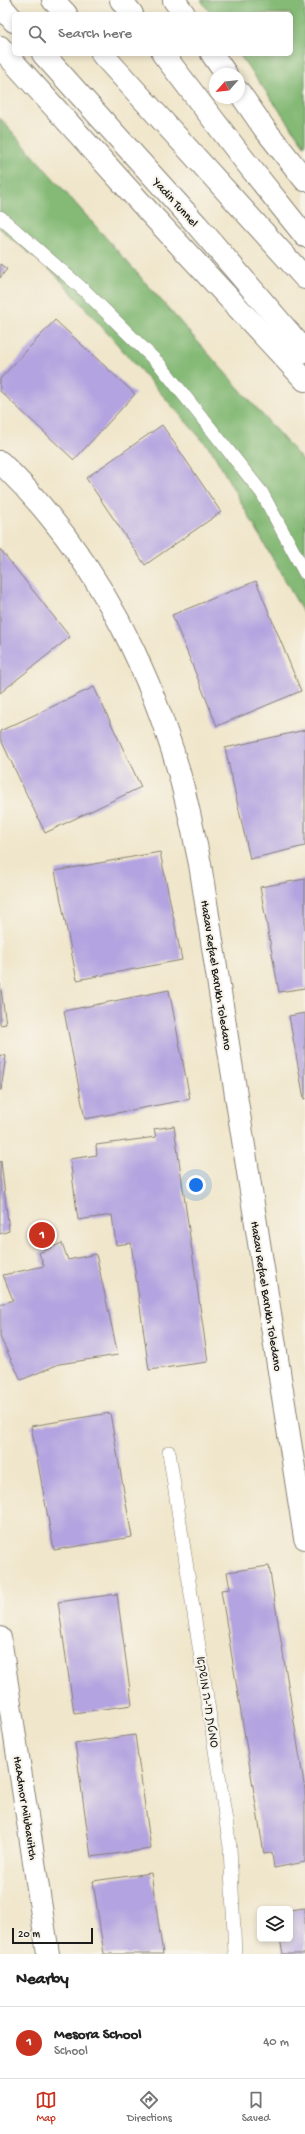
<!DOCTYPE html>
<meta charset="utf-8">
<style>
:root{--surface:#fff;--page:#f6f6f6;--text:#222;--muted:#767676;--line:#e0e0e0;--accent:#c8321e}
body{margin:0;font-family:"Gochi Hand","Playpen Sans Hebrew",sans-serif;background:var(--page);color:var(--text)}
.controls{position:absolute;right:12px;bottom:12px;display:grid;overflow:hidden;border-radius:6px;box-shadow:0 2px 6px #0003}
.controls button{width:36px;height:36px;display:grid;place-items:center;padding:0;border:0;border-bottom:1px solid var(--line);background:var(--surface);color:var(--text);font:20px sans-serif}
.compass{position:absolute;left:209px;top:68px;width:36px;height:36px;border-radius:50%;background:var(--surface);box-shadow:0 2px 6px #0003;rotate:243deg}
.scale{position:absolute;left:12px;bottom:10px;width:81px;box-sizing:border-box;padding-left:4px;border:2px solid #1c1c1c;border-top:0;font-size:11px;line-height:14px;white-space:nowrap;color:#1c1c1c;-webkit-text-stroke:3px #f7f3e8;paint-order:stroke}
.you{position:absolute;left:196px;top:1185px;width:14px;height:14px;margin:-10px;border:3px solid #fff;border-radius:50%;background:#1a73e8;box-shadow:0 0 0 6px #1a73e833}
.badge{display:grid;place-items:center;width:26px;height:26px;border-radius:50%;background:var(--accent);color:#fff;font-size:13px;font-weight:700}
.pin{position:absolute;translate:-50% -50%;border:2px solid #fff;box-shadow:0 1px 4px #0006}
.list{margin:0;padding:0;list-style:none}
h2{display:flex;justify-content:space-between;align-items:center;height:52px;margin:0;padding:0 16px;font-size:17px}
h2 small{font-size:13px;font-weight:400;color:var(--muted)}
.list li{display:grid;grid-template-columns:26px 1fr auto;gap:12px;align-items:center;box-sizing:border-box;height:72px;padding:0 16px;border-top:1px solid var(--line)}
.list b{display:block;font-size:15px;white-space:nowrap}
.list p{margin:0;font-size:13px;white-space:nowrap;color:var(--muted)}
.list em{font-size:13px;font-style:normal;color:var(--muted)}
.icon{flex:none;width:22px;height:22px;fill:none;stroke:currentColor;stroke-width:2;stroke-linecap:round;stroke-linejoin:round}
.map{position:relative;flex:none;width:305px;height:1954px;overflow:hidden}
.search{position:absolute;background:var(--surface);box-shadow:0 2px 6px #0003;left:12px;right:12px;top:12px;height:44px;display:flex;align-items:center;gap:10px;box-sizing:border-box;padding:0 14px;border-radius:6px;color:var(--muted);font-size:15px}
.sheet{height:124px;background:var(--surface)}
nav{display:flex;justify-content:space-around;align-items:center;box-sizing:border-box;height:56px;border-top:1px solid var(--line);background:var(--surface);font-size:11px;color:var(--muted)}
nav a{display:grid;justify-items:center;gap:2px}
nav .on{color:var(--accent)}
.map>svg:first-child{display:block}
.forest{fill:#84b976;stroke:#506a49}
.building{fill:#b3a3e0}
.lines{fill:none;stroke-linecap:round;stroke-linejoin:round}
.service-casing{stroke:#868174;stroke-width:14}
.minor-casing{stroke:#868174;stroke-width:24}
.tertiary-casing{stroke:#868174;stroke-width:24}
.trunk-casing{stroke:#868174;stroke-width:24}
.service{stroke:#fff;stroke-width:13}
.minor{stroke:#fff;stroke-width:22}
.tertiary{stroke:#fff;stroke-width:22}
.trunk{stroke:#fff;stroke-width:22}
.labels{text-anchor:middle;stroke-width:4;stroke-linejoin:round;paint-order:stroke}
.street-label{font-size:12px;fill:#1c1c1c;stroke:#f7f3e8}
</style>
<div class="map">
<svg width="305" height="1954" viewBox="0 0 305 1954">
<rect width="100%" height="100%" fill="#f7f3e8"/>
<filter id="ink" filterUnits="userSpaceOnUse"><feTurbulence type="fractalNoise" baseFrequency=".025" numOctaves="2"/><feDisplacementMap in="SourceGraphic" scale="8" xChannelSelector="R" yChannelSelector="G"/><feConvolveMatrix kernelMatrix="1 2 1 2 8 2 1 2 1" color-interpolation-filters="sRGB"/></filter>
<filter id="wash" filterUnits="userSpaceOnUse"><feTurbulence type="fractalNoise" baseFrequency=".012" numOctaves="4" result="noise"/><feDisplacementMap in="SourceGraphic" scale="16" xChannelSelector="R" yChannelSelector="G"/><feGaussianBlur stdDeviation="0.9" result="paint"/><feColorMatrix in="noise" values="0 0 0 0 0 0 0 0 0 0 0 0 0 0 0 0 0 1.4 0 .05"/><feComposite in="paint" operator="in"/></filter>
<g filter="url(#wash)">
<rect width="100%" height="100%" fill="#f0e6cb"/>
<g class="forest">
<polygon points="201,0 305,0 305,146 239,54 291,54 291,14 211,14"/>
<polygon points="0,118 305,463 305,616 212,451 55,274 0,229"/>
</g>
<g id="blocks">
<g class="building">
<polygon points="0,264 7,269 0,278"/>
<polygon points="55,320 135,394 74,460 0,391 0,379"/>
<polygon points="162,425 221,512 145,565 86,478"/>
<polygon points="0,549 70,637 0,693"/>
<polygon points="256,581 301,691 217,726 172,615"/>
<polygon points="94,687 141,787 45,833 0,738 0,731"/>
<polygon points="305,730 305,846 250,859 225,748"/>
<polygon points="160,852 182,960 77,980 55,871"/>
<polygon points="305,879 305,988 279,992 260,887"/>
<polygon points="0,983 6,1024 0,1025"/>
<polygon points="169,990 190,1099 85,1119 64,1011"/>
<polygon points="305,1013 305,1099 304,1099 289,1016"/>
<polygon points="0,1055 6,1056 1,1090 0,1090"/>
<polygon points="174,1126 208,1362 149,1370 131,1243 116,1245 112,1215 78,1220 70,1159 97,1155 96,1145 156,1137 154,1129"/>
<polygon points="1,1161 9,1231 0,1234 0,1162"/>
<polygon points="62,1243 68,1260 96,1254 118,1355 59,1364 21,1380 0,1337 0,1305 13,1300 3,1275 44,1266 39,1253"/>
<polygon points="110,1413 132,1537 54,1550 31,1426"/>
<polygon points="269,1566 305,1790 305,1862 274,1868 272,1853 264,1854 221,1590 230,1589 227,1572"/>
<polygon points="117,1594 132,1705 74,1713 58,1602"/>
<polygon points="135,1735 151,1849 91,1857 75,1743"/>
<polygon points="151,1873 163,1954 104,1954 93,1881"/>
<polygon points="305,1908 305,1954 283,1954 280,1939 290,1939 290,1910"/>
</g>
</g>
</g>
<g filter="url(#ink)">
<use href="#blocks" fill-opacity="0" stroke="#868174" stroke-width="1"/>
<g class="lines">
<g class="service-casing">
<g id="service">
<polyline points="0,217 85,291 160,365 262,493 305,573"/>
<polyline points="169,1452 230,1847 235,1954"/>
</g>
</g>
<g class="minor-casing">
<path id="minor" d="M0 462C83 542 139 644 173 752 185 789 192 827 200 864L305 1538"/>
</g>
<g class="tertiary-casing">
<polyline id="tertiary" points="0,1638 48,1954"/>
</g>
<g class="trunk-casing">
<g id="trunk">
<polyline points="53,0 66,14"/>
<polyline points="121,0 132,14"/>
<polyline points="174,0 184,14"/>
<polyline points="0,5 14,21"/>
<polyline points="0,47 148,211 305,380"/>
<polyline points="43,54 197,225 305,351"/>
<polyline points="102,54 305,278"/>
<polyline points="163,54 245,161 305,236"/>
<polyline points="212,54 226,74"/>
<polyline points="239,92 264,128 305,180"/>
</g>
</g>
<use href="#service" class="service"/>
<use href="#minor" class="minor"/>
<use href="#tertiary" class="tertiary"/>
<use href="#trunk" class="trunk"/>
</g>
</g>
<g class="labels">
<g class="street-label">
<text transform="translate(176 202) rotate(48)" y="4">Yadin Tunnel</text>
<text transform="translate(217 975) rotate(81)" y="4">HaRav Refael Barukh Toledano</text>
<text transform="translate(267 1296) rotate(81)" y="4">HaRav Refael Barukh Toledano</text>
<text transform="translate(208 1702) rotate(81)" y="4">סמטת חי-ה מושקא</text>
<text transform="translate(26 1808) rotate(81)" y="4">HaAdmor Milubavitch</text>
</g>
</g>
</svg>
<div class="controls">
<button><svg class="icon" aria-label="layers" viewBox="0 0 24 24"><path d="M12 4l9 5-9 5-9-5zM3 14l9 5 9-5"/></svg></button>
</div>
<svg class="compass" viewBox="-18 -18 36 36"><path d="M0-13l5 13h-10z" fill="#e53935"/><path d="M0 13l5-13h-10z" fill="#767676"/></svg>
<div class="scale">20 m</div>
<div class="you"></div>
<div class="pin badge" style="left:42px;top:1235px">1</div>
<div class="search"><svg class="icon" aria-label="search" viewBox="0 0 24 24"><circle cx="10" cy="10" r="6"/><path d="M15 15l6 6"/></svg>Search here</div>
</div>
<section class="sheet">
<h2>Nearby<small></small></h2>
<ul class="list">
<li><span class="badge">1</span><div><b>Mesora School</b><p>School</p></div><em>40 m</em></li>
</ul>
</section>
<nav>
<a class="on"><svg class="icon" aria-label="map" viewBox="0 0 24 24"><path d="M3 6l6-2 6 2 6-2v14l-6 2-6-2-6 2zM9 4v14M15 6v14"/></svg>Map</a>
<a><svg class="icon" aria-label="directions" viewBox="0 0 24 24"><path d="M12 3l9 9-9 9-9-9zM9 14v-3h6M13 9l2 2-2 2"/></svg>Directions</a>
<a><svg class="icon" aria-label="saved" viewBox="0 0 24 24"><path d="M7 4h10v16l-5-4-5 4z"/></svg>Saved</a>
</nav>
